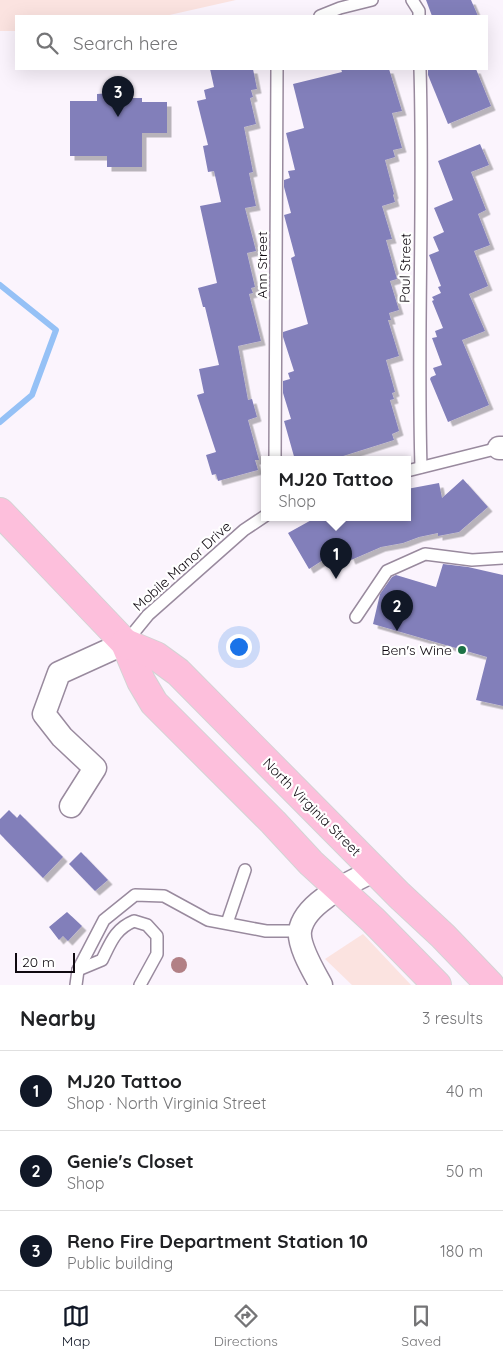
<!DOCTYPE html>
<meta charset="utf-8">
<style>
:root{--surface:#fff;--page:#f6f6f6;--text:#202124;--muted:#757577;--line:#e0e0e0;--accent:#111827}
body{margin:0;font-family:Quicksand,sans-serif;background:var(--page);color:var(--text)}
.scale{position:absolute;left:15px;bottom:12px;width:60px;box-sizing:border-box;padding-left:5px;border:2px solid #0f0910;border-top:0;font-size:14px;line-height:18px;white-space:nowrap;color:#0f0910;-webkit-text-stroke:4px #fff;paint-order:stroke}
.you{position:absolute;left:238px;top:646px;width:18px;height:18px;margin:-12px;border:4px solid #fff;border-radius:50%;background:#1a73e8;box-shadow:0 0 0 8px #1a73e833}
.badge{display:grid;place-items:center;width:32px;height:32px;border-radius:50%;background:var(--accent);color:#fff;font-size:16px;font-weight:700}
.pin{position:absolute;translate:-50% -41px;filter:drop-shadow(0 1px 2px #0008)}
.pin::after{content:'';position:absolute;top:26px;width:18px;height:15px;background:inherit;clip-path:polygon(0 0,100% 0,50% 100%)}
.popup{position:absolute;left:261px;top:456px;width:150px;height:65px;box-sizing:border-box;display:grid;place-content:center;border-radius:0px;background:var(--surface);filter:drop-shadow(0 1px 4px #0005);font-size:16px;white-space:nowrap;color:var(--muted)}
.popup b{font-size:19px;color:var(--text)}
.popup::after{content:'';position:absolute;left:50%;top:100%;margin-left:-10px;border:10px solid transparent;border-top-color:var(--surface)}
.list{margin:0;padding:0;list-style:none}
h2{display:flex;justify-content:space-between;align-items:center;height:65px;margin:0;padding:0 20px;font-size:21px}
h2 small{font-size:16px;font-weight:400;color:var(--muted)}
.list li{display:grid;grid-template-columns:32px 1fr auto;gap:15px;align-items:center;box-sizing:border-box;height:80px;padding:0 20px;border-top:1px solid var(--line)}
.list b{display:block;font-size:19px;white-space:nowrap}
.list p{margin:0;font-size:16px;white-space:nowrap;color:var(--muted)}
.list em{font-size:16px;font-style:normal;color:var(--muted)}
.icon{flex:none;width:28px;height:28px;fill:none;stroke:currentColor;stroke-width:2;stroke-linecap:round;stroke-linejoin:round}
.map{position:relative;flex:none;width:503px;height:985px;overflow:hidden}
.search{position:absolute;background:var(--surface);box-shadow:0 5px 20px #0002;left:15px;right:15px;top:15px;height:55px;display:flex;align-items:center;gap:12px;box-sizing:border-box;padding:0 18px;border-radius:0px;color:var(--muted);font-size:19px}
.sheet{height:305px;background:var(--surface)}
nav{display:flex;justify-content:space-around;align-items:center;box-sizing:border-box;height:70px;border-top:1px solid var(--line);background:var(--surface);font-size:14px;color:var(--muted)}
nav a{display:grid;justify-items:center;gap:2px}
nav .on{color:var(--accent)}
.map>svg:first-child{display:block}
.green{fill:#fbe3e0}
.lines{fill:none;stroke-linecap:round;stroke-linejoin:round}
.stream{stroke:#95c1f6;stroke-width:6}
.building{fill:#827fba;filter:url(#shadow)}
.service-casing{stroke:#998a9e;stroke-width:14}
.minor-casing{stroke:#998a9e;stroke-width:25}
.primary-casing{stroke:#d4d3d4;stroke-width:30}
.service{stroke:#fff;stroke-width:11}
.minor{stroke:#fff;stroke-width:22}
.primary{stroke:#fdbfdc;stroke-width:28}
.tree{fill:#b28085}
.poi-dot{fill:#1c7245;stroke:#fff;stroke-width:2}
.labels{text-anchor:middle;stroke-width:4.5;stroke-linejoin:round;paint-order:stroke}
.street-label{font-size:14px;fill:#0f0910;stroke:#fff}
.poi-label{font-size:14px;fill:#0f0910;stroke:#fff;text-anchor:end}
</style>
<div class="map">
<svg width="503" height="985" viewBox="0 0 503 985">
<defs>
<filter id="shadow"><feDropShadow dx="4.5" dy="4.5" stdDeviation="0" flood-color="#0004"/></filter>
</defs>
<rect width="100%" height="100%" fill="#fbf4fd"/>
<g class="green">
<polygon points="0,0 236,0 165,16 16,16 16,31 0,31"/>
<polygon points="363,934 411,985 352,985 325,959"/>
</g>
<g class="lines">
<polyline class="stream" points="0,285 56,330 32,395 0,422"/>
</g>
<g class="building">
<polygon points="426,0 471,0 478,16 432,16"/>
<polygon points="210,69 253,69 257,89 251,90 253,97 250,98 256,124 244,127 253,172 249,173 256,206 245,208 256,251 247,253 255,287 251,288 253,293 249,294 261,341 238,346 248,400 252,399 257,417 248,420 259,460 255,460 258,470 218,481 216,474 212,475 206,455 216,452 197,395 204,393 199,369 219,365 205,307 203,307 198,288 217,283 200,206 221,202 214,171 208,172 203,146 208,145 197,101 206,99 204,90 214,87"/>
<polygon points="341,69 389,69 402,111 392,113 402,148 393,150 395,157 385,160 394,194 393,195 395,202 382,206 392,239 386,240 397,279 390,281 399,310 389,313 391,320 388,320 399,356 386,360 395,392 392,393 394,399 390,400 399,431 392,434 394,440 340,457 341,460 295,460 284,421 291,419 283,393 283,381 290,379 288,373 294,371 283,337 283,332 308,324 291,258 295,256 284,215 291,213 284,187 284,180 290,178 288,171 295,170 286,133 304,128 293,84 342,72"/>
<polygon points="428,69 476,69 491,106 448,124 428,75"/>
<polygon points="111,93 111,98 142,98 142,102 167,102 167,133 142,133 142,167 107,167 107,156 70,156 70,101 97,101 97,94"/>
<polygon points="480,144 489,165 471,172 486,210 478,214 490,245 474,251 488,286 469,294 485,331 462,340 489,405 448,422 430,379 431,377 436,375 433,368 442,365 432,338 437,337 435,331 443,328 432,301 434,300 432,297 441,293 438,287 441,286 429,255 439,251 433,237 444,232 434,208 453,200 438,161"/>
<polygon points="463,479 488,507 459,532 438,536 438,533 419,537 403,543 381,547 351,560 345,546 309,569 288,533 315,518 407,518 407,489 439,483 442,498"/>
<polygon points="443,564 468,567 503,575 503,706 476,700 487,657 373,624 380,594 392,577 396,575 436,587"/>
<polygon points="9,810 17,818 20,814 63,857 43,878 0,834 0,819"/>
<polygon points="81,852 108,880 95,891 69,864"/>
<polygon points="67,912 82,926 68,941 63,936 59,940 49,927"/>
</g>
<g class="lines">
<g class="service-casing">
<g id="service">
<polyline points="412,0 419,11 419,16"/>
<polyline points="320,16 340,8 372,0"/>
<path d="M420 69C424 202 417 334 421 467"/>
<polyline points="275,460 277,69"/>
<polyline points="407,471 499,448"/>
<polyline points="356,617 387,571 425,554 472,560 503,558"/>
<polyline points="126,642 148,615 244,530 265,516"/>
<polyline points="227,923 245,870"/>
<path d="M78 970 102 960C111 942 115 929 134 921L147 925 157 936V954L140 985"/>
<polyline points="76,985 78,970 104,920 135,895 164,896 208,920 266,931 300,931"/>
</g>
</g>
<g class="minor-casing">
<g id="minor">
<polyline points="499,448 503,448"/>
<polyline points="71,806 95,768 62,737 44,714 59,673 125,643"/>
<path d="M321 985C314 972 298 946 300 931 304 902 352 882 375 870"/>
</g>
</g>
<g class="primary-casing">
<g id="primary">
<polyline points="0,512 125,643 141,681 154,703 273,822 311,863 373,920 437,985"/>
<polyline points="125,643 156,656 178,672 399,895 443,936 490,985"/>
</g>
</g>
<use href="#service" class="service"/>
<use href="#minor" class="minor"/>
<use href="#primary" class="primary"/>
</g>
<circle class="tree" cx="179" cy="965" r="8"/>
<circle class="poi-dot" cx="462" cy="650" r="5"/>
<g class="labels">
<g class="street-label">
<text transform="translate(262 265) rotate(-90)" y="5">Ann Street</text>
<text transform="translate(405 268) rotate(-89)" y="5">Paul Street</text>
<text transform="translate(182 566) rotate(-42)" y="5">Mobile Manor Drive</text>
<text transform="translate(312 807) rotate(45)" y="5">North Virginia Street</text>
</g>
<g class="poi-label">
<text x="452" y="655">Ben's Wine</text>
</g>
</g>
</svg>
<div class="scale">20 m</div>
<div class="you"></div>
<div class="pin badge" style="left:336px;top:579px">1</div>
<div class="popup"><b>MJ20 Tattoo</b>Shop</div>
<div class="pin badge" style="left:397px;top:631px">2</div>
<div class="pin badge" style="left:118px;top:117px">3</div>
<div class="search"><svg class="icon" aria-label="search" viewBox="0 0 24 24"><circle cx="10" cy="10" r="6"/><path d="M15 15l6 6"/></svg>Search here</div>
</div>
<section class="sheet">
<h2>Nearby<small>3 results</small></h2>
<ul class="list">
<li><span class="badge">1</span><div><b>MJ20 Tattoo</b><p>Shop · North Virginia Street</p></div><em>40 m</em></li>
<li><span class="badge">2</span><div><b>Genie's Closet</b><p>Shop</p></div><em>50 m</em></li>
<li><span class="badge">3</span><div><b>Reno Fire Department Station 10</b><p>Public building</p></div><em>180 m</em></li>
</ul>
</section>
<nav>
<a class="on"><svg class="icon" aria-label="map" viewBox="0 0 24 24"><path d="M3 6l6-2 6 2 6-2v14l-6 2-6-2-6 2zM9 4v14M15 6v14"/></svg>Map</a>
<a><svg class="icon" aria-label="directions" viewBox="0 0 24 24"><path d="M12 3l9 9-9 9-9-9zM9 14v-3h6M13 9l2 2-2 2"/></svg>Directions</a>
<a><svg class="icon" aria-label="saved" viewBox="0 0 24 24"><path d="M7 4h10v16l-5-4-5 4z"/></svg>Saved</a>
</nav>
